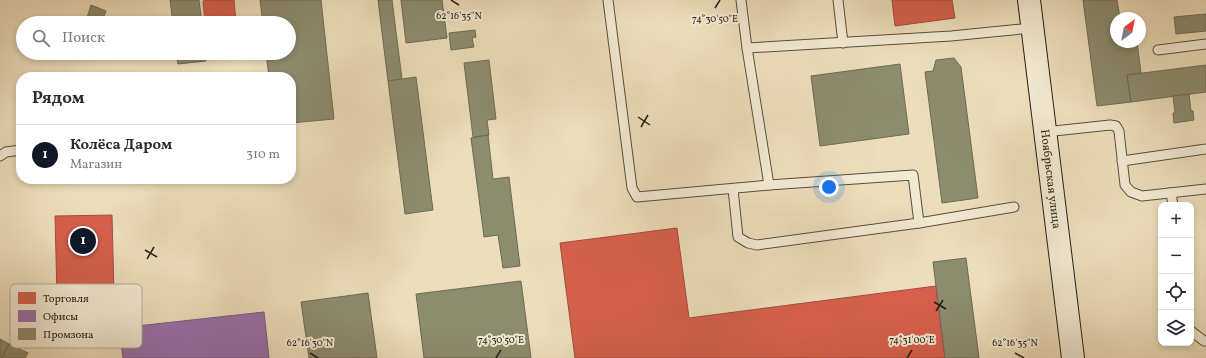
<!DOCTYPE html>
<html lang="ru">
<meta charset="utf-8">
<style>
:root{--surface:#fff;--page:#f7f7f7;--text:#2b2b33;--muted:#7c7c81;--line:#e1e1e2;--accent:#111827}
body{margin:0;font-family:Vollkorn,serif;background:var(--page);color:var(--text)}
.controls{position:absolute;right:12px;bottom:12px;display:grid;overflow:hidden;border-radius:8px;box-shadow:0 2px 6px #0003}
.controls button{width:36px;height:36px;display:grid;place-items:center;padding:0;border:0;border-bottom:1px solid var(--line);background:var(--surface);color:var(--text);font:20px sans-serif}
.compass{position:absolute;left:1110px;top:12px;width:36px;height:36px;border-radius:50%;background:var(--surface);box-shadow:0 2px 6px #0003;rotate:32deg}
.you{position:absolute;left:829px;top:187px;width:14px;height:14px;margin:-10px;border:3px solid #fff;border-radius:50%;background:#1a73e8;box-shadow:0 0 0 6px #1a73e833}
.badge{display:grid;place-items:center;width:26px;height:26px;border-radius:50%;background:var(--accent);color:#fff;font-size:13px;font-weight:700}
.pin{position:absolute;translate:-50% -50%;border:2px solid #fff;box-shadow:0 1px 4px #0006}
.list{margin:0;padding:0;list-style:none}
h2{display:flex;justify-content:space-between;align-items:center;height:52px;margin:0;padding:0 16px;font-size:17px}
h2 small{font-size:13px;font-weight:400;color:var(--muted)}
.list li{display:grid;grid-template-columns:26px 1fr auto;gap:12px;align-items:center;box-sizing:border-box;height:60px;padding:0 16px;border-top:1px solid var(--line)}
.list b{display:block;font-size:15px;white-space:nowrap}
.list p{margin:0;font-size:13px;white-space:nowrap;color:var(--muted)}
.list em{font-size:13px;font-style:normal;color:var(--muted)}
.icon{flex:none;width:22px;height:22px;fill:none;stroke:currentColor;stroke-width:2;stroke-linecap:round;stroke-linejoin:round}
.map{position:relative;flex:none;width:1206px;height:358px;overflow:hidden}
.search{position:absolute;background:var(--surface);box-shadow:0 2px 6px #0003;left:16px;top:16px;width:280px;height:44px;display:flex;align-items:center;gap:10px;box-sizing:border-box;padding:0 14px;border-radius:22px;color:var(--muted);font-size:15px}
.panel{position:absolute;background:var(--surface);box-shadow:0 2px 6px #0003;left:16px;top:72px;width:280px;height:112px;border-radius:16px}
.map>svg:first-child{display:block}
.shops{fill:#d6604d;stroke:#a24c3d}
.offices{fill:#9970ab;stroke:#77577f}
.industry{fill:#8c8c6e;stroke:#6e6b54}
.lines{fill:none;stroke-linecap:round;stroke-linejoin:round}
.lane-casing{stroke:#594e40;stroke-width:11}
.secondary-casing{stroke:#281e17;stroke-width:24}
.lane{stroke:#f3ead3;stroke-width:9}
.secondary{stroke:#f3ead3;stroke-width:22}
.ticks{fill:none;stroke:#281e17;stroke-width:1.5}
.labels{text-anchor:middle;stroke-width:4;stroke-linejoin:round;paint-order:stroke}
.street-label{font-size:12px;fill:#281e17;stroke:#f3ead3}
.key{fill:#f3ead3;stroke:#b6ad9b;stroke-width:1}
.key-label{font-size:11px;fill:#281e17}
.ticks-label{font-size:10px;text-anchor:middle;fill:#281e17;stroke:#f3ead3;stroke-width:4;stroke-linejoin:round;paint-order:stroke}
</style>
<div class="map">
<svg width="1206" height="358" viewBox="0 0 1206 358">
<rect width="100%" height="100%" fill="#eddebb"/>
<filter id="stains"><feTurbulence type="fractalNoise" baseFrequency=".005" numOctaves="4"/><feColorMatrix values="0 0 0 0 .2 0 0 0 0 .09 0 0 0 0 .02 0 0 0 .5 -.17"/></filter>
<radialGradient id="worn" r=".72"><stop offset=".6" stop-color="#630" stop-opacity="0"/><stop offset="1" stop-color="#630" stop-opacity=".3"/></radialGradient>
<g class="shops">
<polygon points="209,0 234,0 236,23 205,23 203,1"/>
<polygon points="892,0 952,0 955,18 895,26"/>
<polygon points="112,215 115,335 58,336 55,216"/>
<polygon points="677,228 689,318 936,286 945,358 575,358 560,243"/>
</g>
<polygon class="offices" points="264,312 269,358 123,358 119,328"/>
<g class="industry">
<polygon points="170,0 199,0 202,23 173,23"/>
<polygon points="260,0 321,0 334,119 291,123 291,77 269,77 266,53 289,53 289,23 263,23"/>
<polygon points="378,0 392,0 402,79 388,81"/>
<polygon points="401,0 442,0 447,38 406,43"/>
<polygon points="1083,0 1117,0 1120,18 1116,18 1116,42 1137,42 1141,73 1127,75 1131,102 1097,106"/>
<polygon points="91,5 106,11 101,23 87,18"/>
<polygon points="1206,14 1206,31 1176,34 1174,17"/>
<polygon points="475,30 476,37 472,38 474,47 451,50 449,33"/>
<polygon points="176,53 205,53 206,61 178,64"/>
<polygon points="954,58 961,67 978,198 942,203 925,72 933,71 936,60"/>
<polygon points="489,60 496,119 487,120 489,135 473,137 464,63"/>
<polygon points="900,64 909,134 820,146 811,76"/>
<polygon points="1206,65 1206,92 1131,102 1127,75"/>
<polygon points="416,77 433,210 405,214 388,81"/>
<polygon points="1189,94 1191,111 1193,111 1194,120 1174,123 1173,113 1175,113 1173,96"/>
<polygon points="488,135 493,179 509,177 520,266 503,268 498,235 484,237 471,138"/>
<polygon points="966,258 979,358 945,358 933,262"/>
<polygon points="521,281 531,358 424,358 416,294"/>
<polygon points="368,293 377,358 309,358 301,302"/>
<polygon points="0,339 9,344 2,358 0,358"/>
<polygon points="9,344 28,353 25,358 2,358"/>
</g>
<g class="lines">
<g class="lane-casing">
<g id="lane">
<polyline points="608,0 632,188 637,197 769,185"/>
<polyline points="741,0 747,48"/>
<polyline points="838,0 843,43"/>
<polyline points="1158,50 1206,44"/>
<polyline points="1045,132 1110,125 1116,126 1119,131 1125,185 1131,192 1142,196 1206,189"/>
<polyline points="0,156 6,152 21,150"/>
<polyline points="1122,161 1206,149"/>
<polyline points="733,189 738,237 748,243 757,245 919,223"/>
<polyline points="1171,193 1173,205"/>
<polyline points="1014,207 919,223 913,175 769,185 747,48 951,36 1032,28"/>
<polyline points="1191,331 1204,341 1206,341"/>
</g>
</g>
<g class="secondary-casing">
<polyline id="secondary" points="1029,0 1073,358"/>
</g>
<use href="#lane" class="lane"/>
<use href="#secondary" class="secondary"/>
</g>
<path class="ticks" d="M451 0 459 5M715 8 720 0M638 117 650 125M641 127 648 115M145 250 157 257M147 259 154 247M934 302 946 309M936 311 943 300M310 353 318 358M1015 353 1024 358M496 358 501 350M907 358 912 350"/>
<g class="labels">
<g class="street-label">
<text transform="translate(1051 179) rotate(83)" y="4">Ноябрьская улица</text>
</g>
</g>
<rect x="10" y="284" width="132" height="64" rx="6" class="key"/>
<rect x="18" y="292" width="18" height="12" fill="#d6604d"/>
<rect x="18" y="310" width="18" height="12" fill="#9970ab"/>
<rect x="18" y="328" width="18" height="12" fill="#8c8c6e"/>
<g class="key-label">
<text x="43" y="302">Торговля</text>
<text x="43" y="320">Офисы</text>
<text x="43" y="338">Промзона</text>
</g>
<g class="ticks-label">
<text x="459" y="19">62°16'35"N</text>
<text x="715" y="22">74°30'50"E</text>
<text x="501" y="343">74°30'50"E</text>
<text x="912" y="343">74°31'00"E</text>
<text x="310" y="346">62°16'30"N</text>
<text x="1015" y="346">62°16'35"N</text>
</g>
<rect width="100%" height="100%" filter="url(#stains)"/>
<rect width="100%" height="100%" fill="url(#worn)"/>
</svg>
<div class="controls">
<button>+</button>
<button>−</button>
<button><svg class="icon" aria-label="locate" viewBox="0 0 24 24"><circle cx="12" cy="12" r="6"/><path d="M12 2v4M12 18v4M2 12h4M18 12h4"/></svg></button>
<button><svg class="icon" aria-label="layers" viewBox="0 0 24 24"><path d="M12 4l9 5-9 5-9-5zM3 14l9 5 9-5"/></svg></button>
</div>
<svg class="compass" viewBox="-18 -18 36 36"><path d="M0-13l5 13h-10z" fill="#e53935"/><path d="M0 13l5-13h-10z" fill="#7c7c81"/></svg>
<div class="you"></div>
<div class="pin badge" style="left:83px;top:241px">1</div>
<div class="search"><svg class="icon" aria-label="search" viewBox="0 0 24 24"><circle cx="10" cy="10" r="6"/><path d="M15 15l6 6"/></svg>Поиск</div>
<section class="panel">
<h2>Рядом<small></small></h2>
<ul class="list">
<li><span class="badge">1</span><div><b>Колёса Даром</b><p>Магазин</p></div><em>310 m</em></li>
</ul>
</section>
</div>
